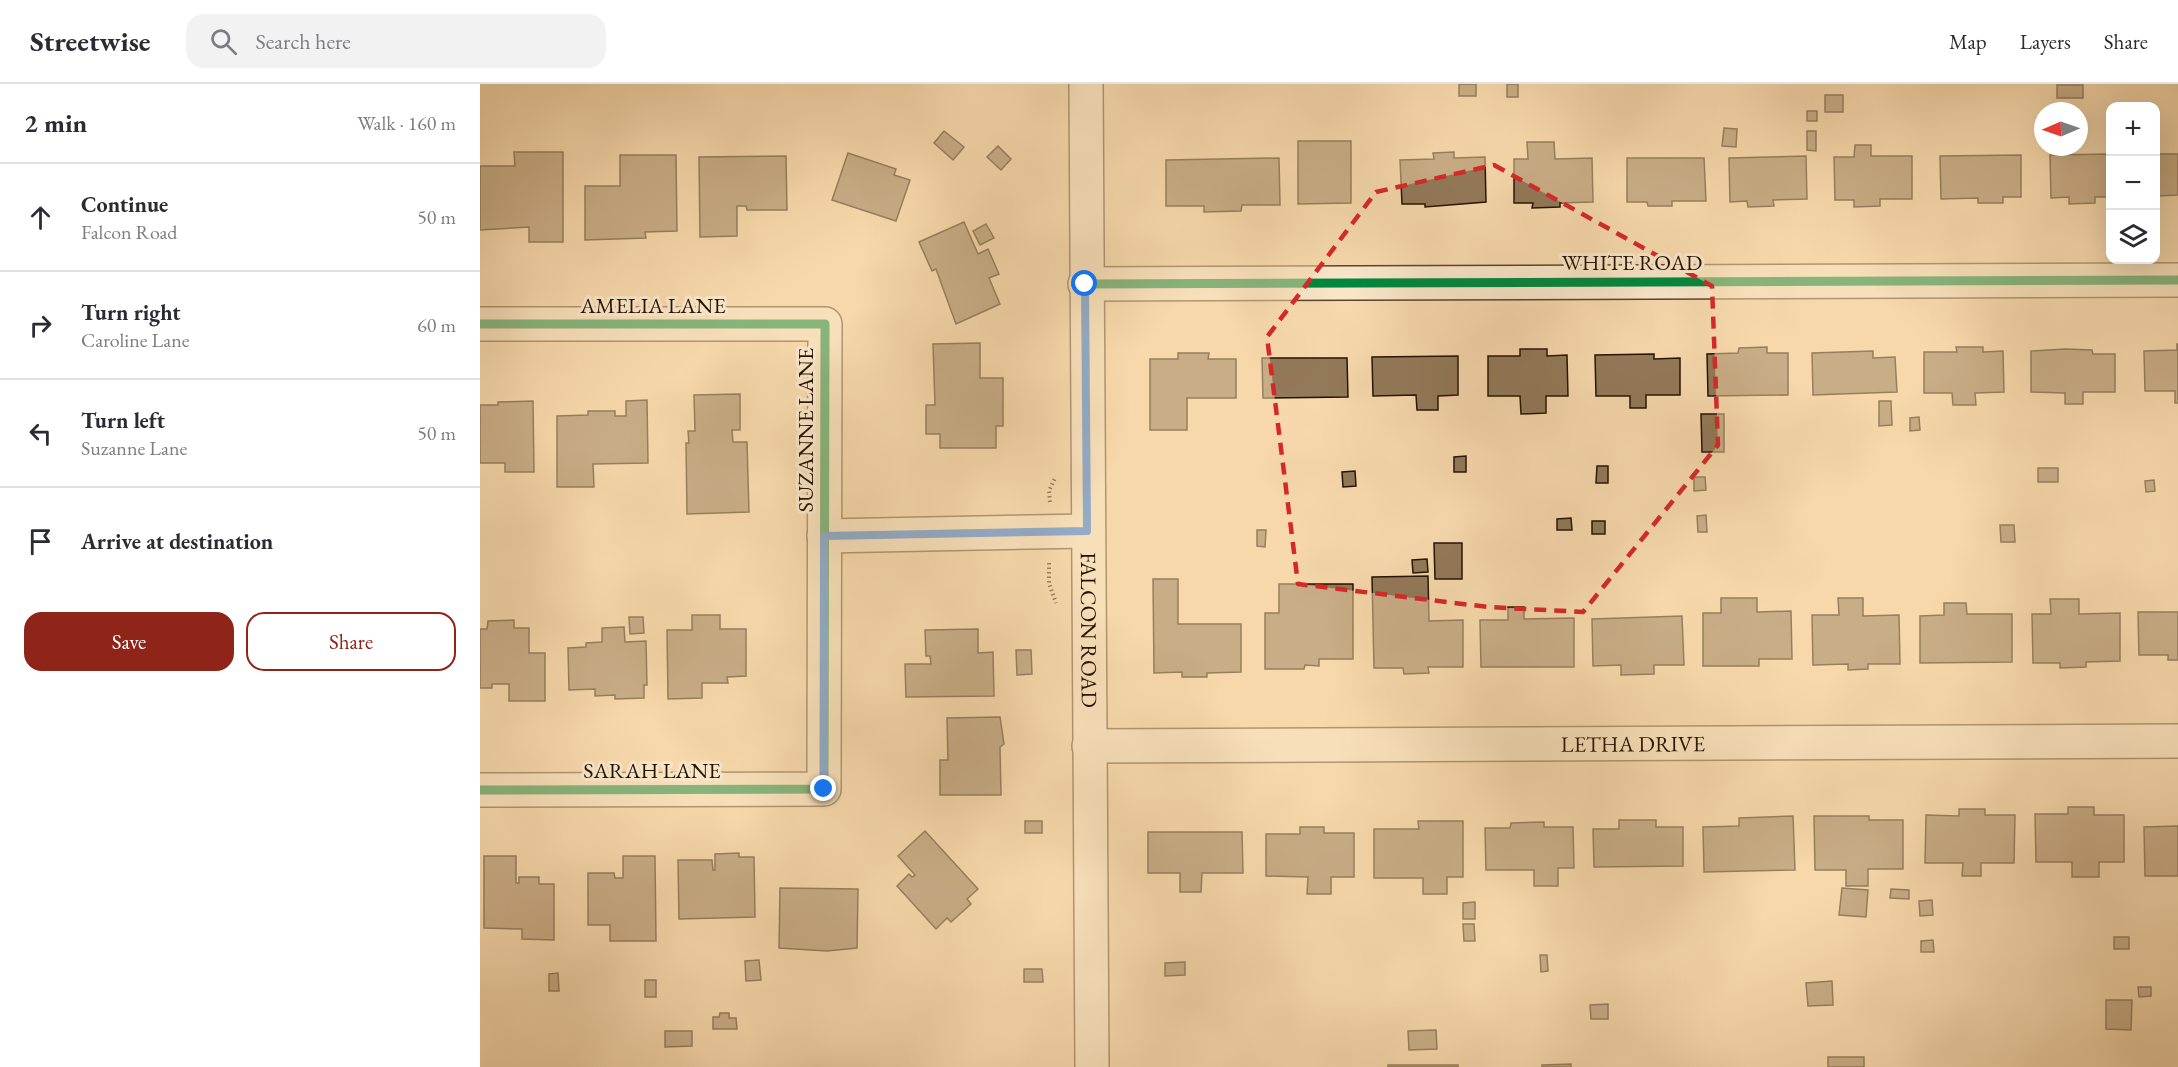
<!DOCTYPE html>
<meta charset="utf-8">
<style>
:root{--surface:#fff;--page:#f2f2f3;--text:#2b2b33;--muted:#7c7c81;--line:#e1e1e2;--accent:#8f2418}
body{margin:0;font-family:"EB Garamond",serif;background:var(--page);color:var(--text)}
.controls{position:absolute;right:18px;top:18px;display:grid;overflow:hidden;border-radius:12px;box-shadow:0 6px 24px #0002}
.controls button{width:54px;height:54px;display:grid;place-items:center;padding:0;border:0;border-bottom:2px solid var(--line);background:var(--surface);color:var(--text);font:30px sans-serif}
.compass{position:absolute;left:1554px;top:18px;width:54px;height:54px;border-radius:50%;background:var(--surface);box-shadow:0 6px 24px #0002;rotate:268deg}
.stop{position:absolute;width:18px;height:18px;margin:-14px;border:4px solid #1a73e8;border-radius:50%;background:#fff}
.stop.end{background:#1a73e8;border-color:#fff;box-shadow:0 2px 6px #0008}
.list{margin:0;padding:0;list-style:none}
h2{display:flex;justify-content:space-between;align-items:center;height:78px;margin:0;padding:0 24px;font-size:26px}
h2 small{font-size:20px;font-weight:400;color:var(--muted)}
.list li{display:grid;grid-template-columns:39px 1fr auto;gap:18px;align-items:center;box-sizing:border-box;height:108px;padding:0 24px;border-top:2px solid var(--line)}
.list b{display:block;font-size:22px;white-space:nowrap}
.list p{margin:0;font-size:20px;white-space:nowrap;color:var(--muted)}
.list em{font-size:20px;font-style:normal;color:var(--muted)}
.actions{display:flex;gap:12px;padding:18px 24px}
.actions a{flex:1;padding:14px 0;border:2px solid var(--accent);border-radius:18px;text-align:center;font-size:21px;color:var(--accent)}
.actions .main{background:var(--accent);color:#fff}
.icon{flex:none;width:33px;height:33px;fill:none;stroke:currentColor;stroke-width:2;stroke-linecap:round;stroke-linejoin:round}
.map{position:relative;flex:none;width:1698px;height:983px;overflow:hidden}
header{display:flex;align-items:center;gap:36px;box-sizing:border-box;height:84px;padding:0 30px;background:var(--surface);border-bottom:2px solid var(--line)}
header strong{font-size:28px}
nav{display:flex;gap:33px;margin-inline-start:auto;font-size:21px}
.search{width:420px;height:54px;background:var(--page);display:flex;align-items:center;gap:15px;box-sizing:border-box;padding:0 21px;border-radius:18px;color:var(--muted);font-size:22px}
main{display:flex}
aside{flex:1;background:var(--surface)}
.map>svg:first-child{display:block}
.building{fill:#927959;stroke:#251300;stroke-width:1.5}
.lines{fill:none;stroke-linecap:round;stroke-linejoin:round}
.minor-casing{stroke:#59442b;stroke-width:36}
.path{stroke:#251300;stroke-width:4;stroke-dasharray:1.5 3;stroke-linecap:butt}
.minor{stroke:#f9e6c9;stroke-width:33}
.cycleway-casing{stroke:#f9e6c9;stroke-width:13}
.cycleway{stroke:#00873e;stroke-width:9}
.route{stroke:#1a73e8;stroke-width:8}
.marked{fill:none;stroke:#d62828;stroke-width:4.5;stroke-dasharray:12 8;stroke-linejoin:round}
.labels{text-anchor:middle;stroke-width:6;stroke-linejoin:round;paint-order:stroke}
.street-label{font-size:22px;fill:#251300;stroke:#f9e6c9}
</style>
<header>
<strong>Streetwise</strong>
<div class="search"><svg class="icon" aria-label="search" viewBox="0 0 24 24"><circle cx="10" cy="10" r="6"/><path d="M15 15l6 6"/></svg>Search here</div>
<nav><a>Map</a><a>Layers</a><a>Share</a></nav>
</header>
<main>
<aside>
<h2>2 min<small>Walk · 160 m</small></h2>
<ul class="list">
<li><svg class="icon" aria-label="ahead" viewBox="0 0 24 24"><path d="M12 20V5M6 11l6-6 6 6"/></svg><div><b>Continue</b><p>Falcon Road</p></div><em>50 m</em></li>
<li><svg class="icon" aria-label="right" viewBox="0 0 24 24"><path d="M7 20v-9h11M14 6l5 5-5 5"/></svg><div><b>Turn right</b><p>Caroline Lane</p></div><em>60 m</em></li>
<li><svg class="icon" aria-label="left" viewBox="0 0 24 24"><path d="M17 20v-9H6M10 6l-5 5 5 5"/></svg><div><b>Turn left</b><p>Suzanne Lane</p></div><em>50 m</em></li>
<li><svg class="icon" aria-label="arrive" viewBox="0 0 24 24"><path d="M6 21V4h12l-3 4 3 4H6"/></svg><div><b>Arrive at destination</b></div></li>
</ul>
<div class="actions"><a class="main">Save</a><a>Share</a></div>
</aside>
<div class="map">
<svg width="1698" height="983" viewBox="0 0 1698 983">
<rect width="100%" height="100%" fill="#f6d8ac"/>
<filter id="stains"><feTurbulence type="fractalNoise" baseFrequency=".00333" numOctaves="4"/><feColorMatrix values="0 0 0 0 .2 0 0 0 0 .09 0 0 0 0 .02 0 0 0 .5 -.17"/></filter>
<radialGradient id="worn" r=".72"><stop offset=".6" stop-color="#630" stop-opacity="0"/><stop offset="1" stop-color="#630" stop-opacity=".3"/></radialGradient>
<g class="building">
<rect x="979" y="0" width="17" height="12"/>
<rect x="1027" y="0" width="11" height="13"/>
<rect x="1577" y="1" width="26" height="13"/>
<rect x="1345" y="11" width="18" height="17"/>
<rect x="1327" y="27" width="10" height="10"/>
<polygon points="1244,44 1257,45 1256,63 1242,62"/>
<polygon points="464,47 484,63 473,76 454,59"/>
<polygon points="1327,47 1336,47 1336,67 1327,66"/>
<polygon points="818,57 871,57 871,119 818,120"/>
<polygon points="1047,58 1074,58 1075,75 1112,74 1113,118 1080,119 1080,123 1052,124 1053,119 1034,119 1034,75 1048,75"/>
<polygon points="1375,61 1391,61 1391,72 1432,72 1432,115 1400,115 1400,122 1374,123 1374,116 1355,116 1354,73 1374,73"/>
<polygon points="518,62 531,75 521,86 507,73"/>
<polygon points="34,68 83,68 83,158 49,158 49,143 0,146 0,82 35,82"/>
<polygon points="974,68 974,74 1005,73 1006,118 945,123 945,120 922,120 920,76 954,75 953,69"/>
<polygon points="368,69 416,85 414,91 430,96 416,137 352,116"/>
<polygon points="1630,70 1630,113 1615,113 1615,119 1589,120 1589,113 1571,114 1570,71"/>
<polygon points="1677,70 1698,70 1698,111 1677,112"/>
<polygon points="140,71 196,71 197,147 165,148 166,154 105,156 105,102 140,102"/>
<polygon points="1541,71 1541,113 1523,113 1523,119 1498,119 1498,114 1461,115 1460,72"/>
<polygon points="306,72 307,126 267,126 266,122 257,122 257,152 220,153 219,73"/>
<polygon points="1326,72 1327,115 1293,116 1294,122 1268,123 1267,117 1250,118 1249,74"/>
<polygon points="799,74 800,121 762,121 761,127 724,128 724,122 686,122 686,76"/>
<polygon points="1147,74 1224,74 1226,117 1192,117 1192,122 1168,122 1167,118 1147,118"/>
<polygon points="484,138 498,170 508,165 519,190 509,194 520,220 476,240 456,185 452,187 439,158"/>
<polygon points="506,140 514,154 500,161 493,147"/>
<polygon points="500,259 500,294 523,294 523,342 516,342 516,364 460,364 460,350 446,350 446,321 455,321 453,260"/>
<polygon points="1697,260 1698,260 1698,319 1695,319 1695,307 1665,307 1664,267 1697,266"/>
<polygon points="1287,263 1287,269 1308,269 1308,311 1228,312 1227,270 1258,269 1259,264"/>
<polygon points="1476,263 1503,263 1503,268 1523,267 1524,308 1495,309 1496,321 1473,321 1472,309 1444,309 1444,268 1477,268"/>
<polygon points="1040,265 1067,265 1067,272 1087,271 1088,312 1066,312 1066,329 1041,330 1040,312 1008,312 1008,272 1040,272"/>
<polygon points="1585,265 1612,266 1613,270 1635,270 1635,308 1603,308 1603,320 1585,320 1585,309 1551,308 1551,267"/>
<polygon points="1393,267 1393,274 1415,273 1417,308 1333,311 1332,269"/>
<polygon points="698,269 729,269 728,275 756,275 756,314 707,314 707,346 670,346 670,275 698,275"/>
<polygon points="1174,270 1174,275 1200,274 1200,311 1166,311 1166,324 1150,324 1150,312 1116,312 1115,271"/>
<polygon points="978,272 978,311 958,312 958,326 937,326 936,311 893,312 892,273"/>
<polygon points="782,274 867,274 868,313 783,314"/>
<polygon points="260,310 260,346 252,346 253,358 267,358 269,428 207,430 206,359 209,359 208,347 215,347 214,311"/>
<polygon points="167,316 168,379 113,380 114,403 77,403 77,332 108,331 108,327 135,327 135,332 146,332 146,317"/>
<polygon points="53,317 54,388 25,388 25,379 0,379 0,321 18,321 18,318"/>
<polygon points="1399,317 1411,317 1412,341 1399,342"/>
<polygon points="1221,330 1244,330 1244,368 1222,368"/>
<polygon points="1439,333 1440,346 1430,347 1430,334"/>
<polygon points="986,372 986,388 974,388 974,373"/>
<polygon points="1117,382 1128,382 1128,399 1116,399"/>
<rect x="1558" y="384" width="20" height="14"/>
<polygon points="875,387 876,402 863,403 862,388"/>
<polygon points="1214,393 1225,393 1226,406 1214,407"/>
<polygon points="1674,396 1675,407 1666,408 1665,397"/>
<polygon points="1226,431 1227,448 1218,448 1217,432"/>
<polygon points="1091,434 1092,446 1077,446 1077,435"/>
<rect x="1112" y="437" width="13" height="13"/>
<polygon points="1520,441 1534,441 1535,458 1521,458"/>
<polygon points="777,446 786,446 785,463 777,462"/>
<polygon points="954,459 982,459 982,495 955,495"/>
<polygon points="947,475 948,488 933,489 932,476"/>
<polygon points="948,492 949,537 983,536 983,583 948,583 949,589 924,590 923,584 894,584 892,493"/>
<polygon points="673,495 698,495 698,540 761,540 761,588 727,589 727,593 702,593 702,588 674,589"/>
<polygon points="799,500 873,500 873,575 839,575 839,582 825,581 824,585 785,585 785,529 799,529"/>
<polygon points="1241,514 1277,514 1277,528 1311,527 1312,575 1279,575 1279,582 1223,582 1223,529 1241,529"/>
<polygon points="1358,514 1383,514 1383,532 1419,531 1420,580 1388,580 1388,585 1368,586 1368,580 1333,581 1332,531 1359,531"/>
<polygon points="1570,515 1599,515 1599,530 1640,529 1640,577 1606,578 1606,583 1580,584 1580,579 1553,579 1552,530 1571,530"/>
<polygon points="1464,519 1486,519 1487,530 1532,530 1532,578 1440,579 1440,532 1464,531"/>
<polygon points="1028,523 1044,523 1044,535 1094,534 1094,583 1001,583 1000,536 1028,536"/>
<polygon points="1658,528 1698,528 1698,576 1688,576 1688,571 1659,571"/>
<polygon points="212,531 240,531 240,545 266,545 266,592 247,593 248,599 222,599 222,614 188,615 187,546 212,546"/>
<polygon points="1202,532 1204,581 1174,581 1174,590 1141,591 1141,581 1113,582 1112,535"/>
<polygon points="149,533 163,533 164,549 150,550"/>
<polygon points="34,536 34,544 49,544 49,569 65,569 65,617 29,617 29,600 12,600 12,604 0,604 0,545 7,545 8,537"/>
<polygon points="144,543 145,558 166,557 167,601 164,601 164,614 135,615 135,611 115,612 115,605 89,606 88,564 106,563 106,559 122,558 122,544"/>
<polygon points="498,545 498,569 513,568 514,612 426,613 425,580 451,580 450,572 446,572 445,546"/>
<polygon points="536,566 551,566 552,590 537,591"/>
<polygon points="520,633 524,660 520,663 521,711 460,711 460,676 468,676 467,634"/>
<polygon points="1588,723 1614,723 1614,731 1644,731 1644,778 1619,778 1619,793 1592,793 1592,778 1556,778 1555,730 1588,730"/>
<polygon points="1479,725 1505,725 1505,731 1535,731 1534,779 1501,779 1501,792 1482,792 1483,779 1445,779 1446,731 1479,732"/>
<polygon points="1313,732 1315,786 1224,788 1223,743 1259,742 1259,734"/>
<polygon points="1334,732 1389,732 1389,736 1423,736 1423,785 1388,785 1388,802 1366,802 1366,786 1335,786"/>
<polygon points="1139,736 1176,736 1176,743 1203,743 1203,782 1114,783 1113,745 1139,745"/>
<rect x="545" y="737" width="17" height="12"/>
<polygon points="938,737 983,737 983,793 967,793 967,810 943,810 943,794 894,794 894,745 939,745"/>
<polygon points="1064,738 1064,743 1093,743 1094,784 1078,784 1078,802 1054,802 1054,786 1006,786 1005,744 1030,744 1031,739"/>
<polygon points="1698,742 1698,792 1665,792 1664,743"/>
<polygon points="820,743 844,743 844,749 874,749 874,793 851,793 851,810 827,810 828,793 786,792 786,750 820,750"/>
<polygon points="445,747 498,805 487,815 491,820 471,838 467,834 456,845 417,802 429,790 432,793 435,791 418,772"/>
<polygon points="668,748 762,748 763,789 722,789 721,808 700,808 700,789 668,789"/>
<polygon points="259,769 259,773 274,773 275,833 199,835 198,776 232,776 233,786 235,786 235,770"/>
<polygon points="4,772 36,772 36,799 39,799 39,793 59,793 59,800 74,800 74,856 42,855 42,845 4,844"/>
<polygon points="143,772 175,772 176,857 130,857 130,841 108,841 108,789 134,789 135,794 143,794"/>
<polygon points="300,804 378,805 377,864 347,867 299,864"/>
<polygon points="1362,804 1388,806 1386,833 1359,831"/>
<polygon points="1411,805 1429,806 1429,815 1410,814"/>
<polygon points="1452,816 1453,831 1440,832 1439,817"/>
<polygon points="995,818 995,835 983,835 983,819"/>
<polygon points="983,840 994,840 995,857 984,857"/>
<rect x="1634" y="853" width="15" height="12"/>
<polygon points="1453,856 1454,868 1441,868 1441,857"/>
<polygon points="1060,871 1067,871 1068,887 1061,888"/>
<polygon points="279,876 281,896 266,897 265,877"/>
<polygon points="705,878 705,891 685,892 685,879"/>
<polygon points="544,885 562,885 563,898 544,898"/>
<polygon points="78,889 79,907 69,907 69,890"/>
<rect x="165" y="896" width="11" height="17"/>
<polygon points="1352,897 1353,921 1328,922 1326,899"/>
<polygon points="1658,903 1671,903 1671,912 1659,913"/>
<polygon points="1626,916 1652,916 1651,946 1626,945"/>
<polygon points="1128,920 1128,935 1111,935 1110,921"/>
<polygon points="240,929 249,929 249,934 256,934 257,945 233,945 233,933 239,933"/>
<polygon points="956,946 957,965 929,966 928,947"/>
<polygon points="185,947 212,947 212,962 185,963"/>
<rect x="1348" y="973" width="36" height="10"/>
<polygon points="1091,980 1091,983 1062,983 1062,981"/>
<rect x="908" y="981" width="70" height="2"/>
</g>
<g class="lines">
<g class="minor-casing">
<g id="minor">
<path id="s1" d="M606 0 612 983"/>
<polyline points="605,200 1698,196"/>
<polyline points="0,240 345,240 344,705 0,706"/>
<polyline points="344,452 607,447"/>
<path id="s2" d="M609 662 1698 657"/>
</g>
</g>
<g class="path">
<polyline points="570,418 569,407 575,394"/>
<polyline points="569,479 569,499 576,519"/>
</g>
<use href="#minor" class="minor"/>
<g class="cycleway-casing">
<g id="cycleway">
<polyline points="605,200 1698,196"/>
<polyline points="0,240 345,240 344,705 0,706"/>
</g>
</g>
<use href="#cycleway" class="cycleway"/>
</g>
<g class="lines">
<polyline class="route" points="344,705 344,452 607,447 605,200"/>
</g>
<path d="M0 0H1698V983H0ZM1014 81 1232 202 1238 361 1103 528 1008 523 818 500 787 253 896 108Z" fill="#f6d8ac" fill-opacity=".55" fill-rule="evenodd"/>
<path class="marked" d="M1014 81 1232 202 1238 361 1103 528 1008 523 818 500 787 253 896 108Z"/>
<g class="labels">
<g class="street-label">
<text x="1152" y="186">WHITE ROAD</text>
<text x="173" y="229">AMELIA LANE</text>
<text transform="translate(325 346) rotate(-90)" y="8">SUZANNE LANE</text>
<text dy="8" stroke="none"><textPath href="#s1" startOffset="546">FALCON ROAD</textPath></text>
<text dy="8" stroke="none"><textPath href="#s2" startOffset="544">LETHA DRIVE</textPath></text>
<text x="172" y="694">SARAH LANE</text>
</g>
</g>
<rect width="100%" height="100%" filter="url(#stains)"/>
<rect width="100%" height="100%" fill="url(#worn)"/>
</svg>
<div class="controls">
<button>+</button>
<button>−</button>
<button><svg class="icon" aria-label="layers" viewBox="0 0 24 24"><path d="M12 4l9 5-9 5-9-5zM3 14l9 5 9-5"/></svg></button>
</div>
<svg class="compass" viewBox="-18 -18 36 36"><path d="M0-13l5 13h-10z" fill="#e53935"/><path d="M0 13l5-13h-10z" fill="#7c7c81"/></svg>
<div class="stop" style="left:605px;top:200px"></div>
<div class="stop end" style="left:344px;top:705px"></div>
</div>
</main>
